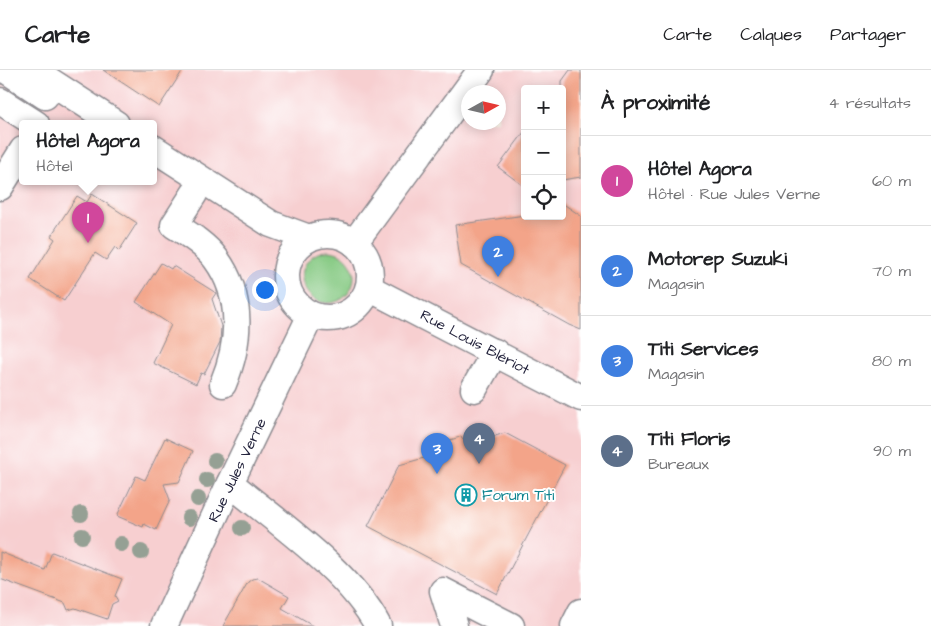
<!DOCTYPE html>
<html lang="fr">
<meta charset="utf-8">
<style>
:root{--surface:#fff;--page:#f6f6f6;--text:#202124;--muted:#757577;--line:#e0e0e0;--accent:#0f766e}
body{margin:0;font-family:"Architects Daughter",sans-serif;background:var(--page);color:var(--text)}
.controls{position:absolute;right:15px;top:15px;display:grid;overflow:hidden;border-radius:5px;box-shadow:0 2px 12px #0003}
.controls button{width:45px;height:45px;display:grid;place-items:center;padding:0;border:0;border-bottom:1px solid var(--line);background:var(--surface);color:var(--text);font:25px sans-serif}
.compass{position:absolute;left:461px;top:15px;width:45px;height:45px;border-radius:50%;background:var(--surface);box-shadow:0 2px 12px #0003;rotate:82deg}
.you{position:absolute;left:264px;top:219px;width:18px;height:18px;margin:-12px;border:4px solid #fff;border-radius:50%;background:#1a73e8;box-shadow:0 0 0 8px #1a73e833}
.badge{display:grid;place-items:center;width:32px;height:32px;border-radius:50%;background:var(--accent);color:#fff;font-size:16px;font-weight:700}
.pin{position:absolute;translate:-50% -41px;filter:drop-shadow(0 1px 2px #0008)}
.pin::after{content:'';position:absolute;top:26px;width:18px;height:15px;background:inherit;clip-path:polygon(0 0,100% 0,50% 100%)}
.popup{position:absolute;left:19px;top:50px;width:138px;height:65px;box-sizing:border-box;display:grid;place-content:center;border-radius:5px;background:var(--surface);filter:drop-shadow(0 1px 4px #0005);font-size:16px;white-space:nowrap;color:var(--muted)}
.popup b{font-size:19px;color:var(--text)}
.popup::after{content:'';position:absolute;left:50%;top:100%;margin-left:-10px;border:10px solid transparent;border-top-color:var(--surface)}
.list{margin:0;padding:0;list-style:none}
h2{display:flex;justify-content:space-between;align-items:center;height:65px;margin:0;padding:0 20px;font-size:21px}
h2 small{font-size:16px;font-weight:400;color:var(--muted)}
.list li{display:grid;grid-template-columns:32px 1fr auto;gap:15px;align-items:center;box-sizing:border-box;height:90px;padding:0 20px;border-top:1px solid var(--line)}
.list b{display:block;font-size:19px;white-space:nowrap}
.list p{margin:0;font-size:16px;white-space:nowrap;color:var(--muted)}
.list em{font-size:16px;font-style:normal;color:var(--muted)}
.icon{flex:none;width:28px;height:28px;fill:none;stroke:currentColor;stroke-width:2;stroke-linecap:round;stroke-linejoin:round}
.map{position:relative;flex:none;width:581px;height:556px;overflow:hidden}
header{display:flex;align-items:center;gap:30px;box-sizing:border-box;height:70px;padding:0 25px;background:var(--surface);border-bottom:1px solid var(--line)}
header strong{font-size:24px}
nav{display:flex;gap:28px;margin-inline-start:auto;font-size:18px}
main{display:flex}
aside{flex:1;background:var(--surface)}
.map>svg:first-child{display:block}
.built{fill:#f7cfd0;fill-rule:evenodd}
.green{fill:#85c982;stroke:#54765e}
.building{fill:#f3a489}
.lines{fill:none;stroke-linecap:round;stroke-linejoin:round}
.minor-casing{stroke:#8c8a8f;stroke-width:29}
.minor{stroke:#fff;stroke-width:26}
.tree{fill:#95a094}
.labels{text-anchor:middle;stroke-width:4;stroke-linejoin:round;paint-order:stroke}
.street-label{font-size:15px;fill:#22223b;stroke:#fff}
.culture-label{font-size:15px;fill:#0d838f;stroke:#fff;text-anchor:start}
</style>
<header>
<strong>Carte</strong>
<nav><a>Carte</a><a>Calques</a><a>Partager</a></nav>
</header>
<main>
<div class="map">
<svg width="581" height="556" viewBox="0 0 581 556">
<rect width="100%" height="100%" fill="#fff"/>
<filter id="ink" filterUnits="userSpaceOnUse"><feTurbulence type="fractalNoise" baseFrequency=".02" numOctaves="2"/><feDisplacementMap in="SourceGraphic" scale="10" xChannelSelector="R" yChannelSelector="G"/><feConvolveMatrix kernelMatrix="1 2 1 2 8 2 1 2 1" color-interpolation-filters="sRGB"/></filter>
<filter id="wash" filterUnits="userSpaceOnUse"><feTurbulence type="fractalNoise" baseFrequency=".0096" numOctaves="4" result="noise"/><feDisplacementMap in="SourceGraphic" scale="20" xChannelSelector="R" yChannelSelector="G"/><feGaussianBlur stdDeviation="1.12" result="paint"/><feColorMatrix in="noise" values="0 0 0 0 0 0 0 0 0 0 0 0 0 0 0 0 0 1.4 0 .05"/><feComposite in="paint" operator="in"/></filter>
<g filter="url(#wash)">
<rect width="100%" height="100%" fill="#f6f2e3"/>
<path class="built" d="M0 0H581V556H0ZM525 19H562V146H525ZM468 22H498V52H468ZM23 54H153V112H23Z"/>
<circle class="green" cx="328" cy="207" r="26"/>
<g id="blocks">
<g class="building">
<polygon points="103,0 183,0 159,37"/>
<polygon points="570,0 581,0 581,107 562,110 562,11"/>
<polygon points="525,61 525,117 498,97"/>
<polygon points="92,124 137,153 119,181 115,177 106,190 95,183 64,231 30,209 55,169 51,166 77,126 87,132"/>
<polygon points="562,133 581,146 581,260 569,255 461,195 455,155 525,145 562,146"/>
<polygon points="161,193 171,199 173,196 216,223 212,229 221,256 220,272 204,304 201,303 196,314 153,293 171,255 136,232"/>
<polygon points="505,363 565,395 497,524 368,456 399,395 431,386 437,374 460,367 472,373"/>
<polygon points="165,368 193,381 179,412 164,414 170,430 156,460 144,454 143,457 117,446 136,406 145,410"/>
<polygon points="0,482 45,500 52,482 122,509 115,526 118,531 112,534 107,549 75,538 68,540 65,533 0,509"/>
<polygon points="258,508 289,526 282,538 313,556 223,556 248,512 252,509"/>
</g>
</g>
</g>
<g filter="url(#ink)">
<use href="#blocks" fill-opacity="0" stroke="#8c8a8f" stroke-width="1"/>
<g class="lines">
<g class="minor-casing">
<g id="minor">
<polyline points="6,0 45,26"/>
<polyline points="33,0 116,54"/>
<polyline points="0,31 36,54"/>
<polyline points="153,78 271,154 309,168"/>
<polyline points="0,117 23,80"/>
<path d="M194 124 174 155C188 164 206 175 216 189 244 227 240 273 223 314"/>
<circle cx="328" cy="206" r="42"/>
<polyline points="354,173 481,0"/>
<polyline points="369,218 581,328"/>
<polyline points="474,319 495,282"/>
<path d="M230 413C278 453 349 501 378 556"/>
<polyline points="164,556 230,413 311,245"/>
<polyline points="454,556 443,521 511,556"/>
<polyline points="574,556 581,542"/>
</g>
</g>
<use href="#minor" class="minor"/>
</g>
<g class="tree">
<circle cx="215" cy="391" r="8"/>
<circle cx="207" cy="410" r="8"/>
<circle cx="198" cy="429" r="8"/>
<circle cx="81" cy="444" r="8"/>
<circle cx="189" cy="448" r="8"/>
<circle cx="242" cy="458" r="8"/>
<circle cx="82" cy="466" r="8"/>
<circle cx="121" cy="474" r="8"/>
<circle cx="141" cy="482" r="8"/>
</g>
</g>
<defs>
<g id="building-ring" transform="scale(1.125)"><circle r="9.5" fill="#fff" stroke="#0f9aa8" stroke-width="1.5"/><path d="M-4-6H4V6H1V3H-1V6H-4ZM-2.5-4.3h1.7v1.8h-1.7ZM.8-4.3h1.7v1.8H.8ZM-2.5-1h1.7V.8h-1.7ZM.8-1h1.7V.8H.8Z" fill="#0f9aa8"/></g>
</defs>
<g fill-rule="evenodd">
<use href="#building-ring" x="466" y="425"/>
</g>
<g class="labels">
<g class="street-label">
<text transform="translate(475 272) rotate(28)" y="5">Rue Louis Blériot</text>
<text transform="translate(237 400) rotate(-64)" y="5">Rue Jules Verne</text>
</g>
<g class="culture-label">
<text x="482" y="430">Forum Titi</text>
</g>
</g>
</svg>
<div class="controls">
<button>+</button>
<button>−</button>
<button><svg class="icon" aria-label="locate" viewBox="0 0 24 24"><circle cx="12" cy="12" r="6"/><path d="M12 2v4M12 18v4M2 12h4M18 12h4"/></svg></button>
</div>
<svg class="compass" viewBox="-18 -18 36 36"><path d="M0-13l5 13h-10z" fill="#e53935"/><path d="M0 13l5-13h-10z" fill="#757577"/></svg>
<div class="you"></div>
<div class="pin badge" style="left:88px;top:173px;background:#d1479c">1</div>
<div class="popup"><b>Hôtel Agora</b>Hôtel</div>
<div class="pin badge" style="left:498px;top:207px;background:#3f7fe0">2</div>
<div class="pin badge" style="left:437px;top:404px;background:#3f7fe0">3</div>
<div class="pin badge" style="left:479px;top:394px;background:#5c6f8a">4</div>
</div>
<aside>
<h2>À proximité<small>4 résultats</small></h2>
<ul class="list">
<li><span class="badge" style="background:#d1479c">1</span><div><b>Hôtel Agora</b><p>Hôtel · Rue Jules Verne</p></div><em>60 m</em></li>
<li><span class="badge" style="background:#3f7fe0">2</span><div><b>Motorep Suzuki</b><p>Magasin</p></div><em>70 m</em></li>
<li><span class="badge" style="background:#3f7fe0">3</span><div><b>Titi Services</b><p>Magasin</p></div><em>80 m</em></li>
<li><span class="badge" style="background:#5c6f8a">4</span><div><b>Titi Floris</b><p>Bureaux</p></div><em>90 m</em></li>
</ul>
</aside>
</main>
